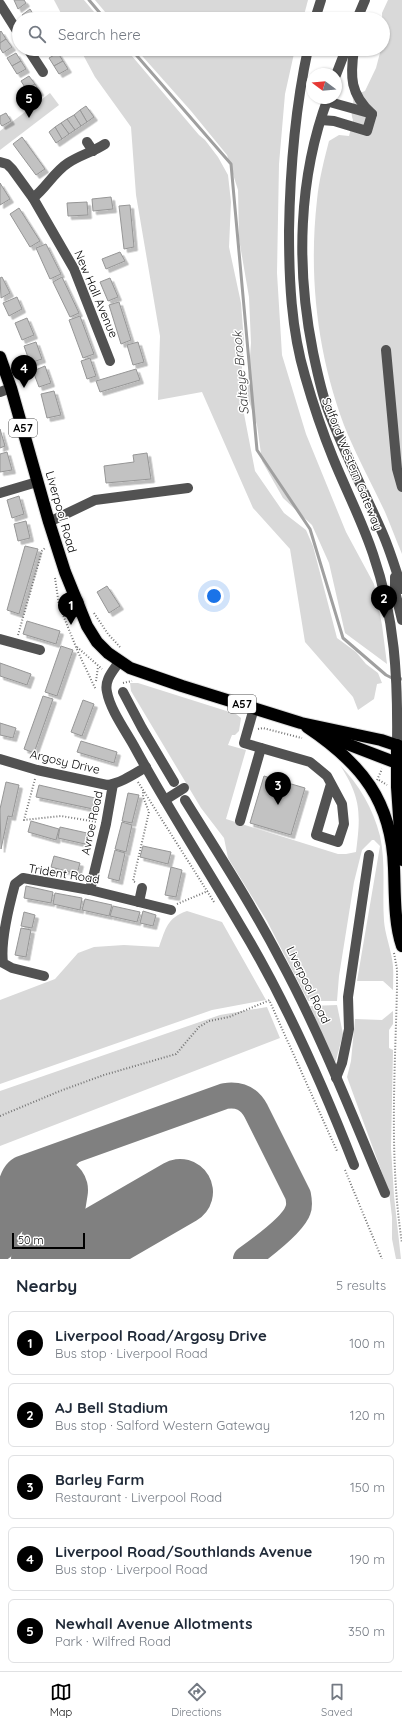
<!DOCTYPE html>
<meta charset="utf-8">
<style>
:root{--surface:#fff;--page:#f2f2f3;--text:#1f2937;--muted:#747a83;--line:#e0e1e3;--accent:#000}
body{margin:0;font-family:Quicksand,sans-serif;background:var(--page);color:var(--text)}
.compass{position:absolute;left:306px;top:68px;width:36px;height:36px;border-radius:50%;background:var(--surface);box-shadow:0 1px 3px #0004;rotate:286deg}
.scale{position:absolute;left:12px;bottom:10px;width:73px;box-sizing:border-box;padding-left:4px;border:2px solid #000;border-top:0;font-size:11px;line-height:14px;white-space:nowrap;color:#000;-webkit-text-stroke:3px #fff;paint-order:stroke}
.you{position:absolute;left:214px;top:596px;width:14px;height:14px;margin:-10px;border:3px solid #fff;border-radius:50%;background:#1a73e8;box-shadow:0 0 0 6px #1a73e833}
.badge{display:grid;place-items:center;width:26px;height:26px;border-radius:50%;background:var(--accent);color:#fff;font-size:13px;font-weight:700}
.pin{position:absolute;translate:-50% -33px;filter:drop-shadow(0 1px 2px #0008)}
.pin::after{content:'';position:absolute;top:21px;width:14px;height:12px;background:inherit;clip-path:polygon(0 0,100% 0,50% 100%)}
.list{margin:0;padding:0;list-style:none}
h2{display:flex;justify-content:space-between;align-items:center;height:52px;margin:0;padding:0 16px;font-size:17px}
h2 small{font-size:13px;font-weight:400;color:var(--muted)}
.list li{display:grid;grid-template-columns:26px 1fr auto;gap:12px;align-items:center;box-sizing:border-box;height:64px;margin:0 8px 8px;padding:0 8px;border:1px solid var(--line);border-radius:6px}
.list b{display:block;font-size:15px;white-space:nowrap}
.list p{margin:0;font-size:13px;white-space:nowrap;color:var(--muted)}
.list em{font-size:13px;font-style:normal;color:var(--muted)}
.icon{flex:none;width:22px;height:22px;fill:none;stroke:currentColor;stroke-width:2;stroke-linecap:round;stroke-linejoin:round}
.map{position:relative;flex:none;width:402px;height:1259px;overflow:hidden}
.search{position:absolute;background:var(--surface);box-shadow:0 1px 3px #0004;left:12px;right:12px;top:12px;height:44px;display:flex;align-items:center;gap:10px;box-sizing:border-box;padding:0 14px;border-radius:22px;color:var(--muted);font-size:15px}
.sheet{height:412px;background:var(--surface)}
nav{display:flex;justify-content:space-around;align-items:center;box-sizing:border-box;height:56px;border-top:1px solid var(--line);background:var(--surface);font-size:11px;color:var(--muted)}
nav a{display:grid;justify-items:center;gap:2px}
nav .on{color:var(--accent)}
.map>svg:first-child{display:block}
.green{fill:#d9d9d9}
.lines{fill:none;stroke-linecap:round;stroke-linejoin:round}
.stream{stroke:#a0a0a0;stroke-width:3}
.taxiway{stroke:#808080;stroke-width:26}
.runway{stroke:#808080;stroke-width:66}
.building{fill:#c2c2c2;stroke:#969696;filter:url(#shadow)}
.highway-casing{stroke:#dbdbdb;stroke-width:14}
.path{stroke:#747474;stroke-width:2;stroke-dasharray:1 2;stroke-linecap:butt}
.minor{stroke:#525252;stroke-width:10}
.highway{stroke:#000;stroke-width:12}
.labels{text-anchor:middle;stroke-width:3;stroke-linejoin:round;paint-order:stroke}
.shield{fill:#fff;stroke:#4c4c4c;stroke-width:1}
.shield-label{font-size:11px;font-weight:bold;fill:#000}
.street-label{font-size:12px;fill:#000;stroke:#fff}
.water-label{font-size:13px;font-style:italic;fill:#414141;stroke:#fff}
</style>
<div class="map">
<svg width="402" height="1259" viewBox="0 0 402 1259">
<defs>
<filter id="shadow"><feDropShadow dx="3.5" dy="3.5" stdDeviation="0" flood-color="#0004"/></filter>
</defs>
<rect width="100%" height="100%" fill="#fff"/>
<g class="green">
<polygon points="54,0 84,0 100,19 64,19"/>
<polygon points="95,0 308,0 303,19 111,19"/>
<path d="M388 0H402V554C396 540 391 526 385 512 373 486 359 461 348 435 318 361 308 279 317 200 319 180 324 160 329 141L339 135 349 136 353 120C349 111 356 106 352 96L365 91 376 68 381 49H383L382 13Z"/>
<polygon points="80,49 126,49 199,135 205,140 218,157 228,175 231,202 229,247 241,303 244,342 240,393 255,471 284,513 306,530 313,546 337,638 356,652 366,664 378,673 382,683 377,684 374,699 358,710 353,697 305,642 290,549 253,508 202,392 158,400 160,336 136,195 131,127 95,77"/>
<polygon points="136,49 295,49 285,94 279,164 277,273 282,355 306,434 346,532 374,584 382,625 387,664 345,633 329,563 312,525 283,498 262,461 257,425 247,395 251,343 249,297 239,239 238,190 227,155 191,111"/>
<polygon points="50,93 59,105 0,150 0,131"/>
<path d="M130 683H138L236 714 241 718 239 731 235 735H232L228 745 246 750 226 819 338 854H346L356 852C361 813 361 798 340 765 359 785 373 808 380 836 386 863 382 893 384 921 385 934 390 946 392 959 394 969 393 980 393 990L383 981H357L380 846 374 840H372L362 850 354 882 339 976 337 1001H308L267 921 228 858 224 838 201 808 131 691Z"/>
<path d="M187 911 222 922 266 1000 212 1010 0 1084V1000L55 979 78 953 94 947 124 945 159 947C166 928 167 918 187 911Z"/>
<polygon points="337,1005 343,1034 335,1064 310,1006"/>
<polygon points="267,1007 280,1038 0,1146 0,1091 220,1015"/>
<polygon points="393,1011 393,1024 389,1030 389,1048 393,1050 391,1148 394,1196 401,1259 396,1259 392,1239 392,1217 389,1192 347,1077 351,1061 355,1019 382,1020"/>
</g>
<g class="lines">
<g class="stream">
<polyline points="89,0 105,19"/>
<polyline points="131,49 231,164 257,450 310,529 343,638 386,675 392,678 402,679"/>
</g>
<g class="taxiway">
<path d="M55 1190C58 1175 58 1162 71 1152"/>
<path d="M0 1198C14 1191 9 1176 21 1169L225 1096C239 1094 249 1098 256 1111L298 1195C299 1200 300 1205 298 1210 293 1225 260 1249 246 1259"/>
<polyline points="1,1248 12,1183"/>
</g>
<g class="runway">
<polyline points="44,1259 55,1190"/>
<polyline points="64,1259 180,1192"/>
</g>
</g>
<g class="building">
<polygon points="14,0 24,0 26,3 18,9"/>
<polygon points="30,9 35,17 33,19 25,19 22,15"/>
<polygon points="1,31 6,39 0,43 0,32"/>
<polygon points="6,39 12,47 3,53 0,48 0,43"/>
<polygon points="16,53 21,61 12,66 7,58"/>
<polygon points="58,53 63,61 54,66 49,58"/>
<polygon points="21,61 26,69 17,74 12,66"/>
<polygon points="63,61 68,69 59,74 54,66"/>
<polygon points="29,76 35,84 26,89 21,81"/>
<polygon points="35,84 40,92 31,97 26,89"/>
<polygon points="86,106 94,117 87,122 80,110"/>
<polygon points="80,110 87,122 81,126 74,115"/>
<polygon points="6,113 11,121 2,126 0,123 0,116"/>
<polygon points="74,115 81,126 75,130 67,119"/>
<polygon points="67,119 75,130 69,134 61,123"/>
<polygon points="61,123 69,134 62,139 55,127"/>
<polygon points="55,127 62,139 56,143 49,132"/>
<polygon points="22,137 45,169 36,175 13,144"/>
<polygon points="0,183 10,199 0,205"/>
<polygon points="111,197 113,209 93,211 92,199"/>
<polygon points="87,202 88,215 68,216 67,203"/>
<polygon points="130,205 134,247 124,249 119,206"/>
<polygon points="19,208 40,241 30,247 10,214"/>
<polygon points="46,244 61,274 50,279 36,248"/>
<polygon points="120,252 125,261 106,269 102,259"/>
<polygon points="2,277 10,293 1,298 0,278"/>
<polygon points="62,277 79,313 70,317 53,282"/>
<polygon points="110,278 118,297 108,301 100,282"/>
<polygon points="17,297 22,309 9,316 3,303"/>
<polygon points="119,302 131,340 121,344 109,305"/>
<polygon points="80,316 94,354 83,358 69,320"/>
<polygon points="27,318 34,335 22,340 15,323"/>
<polygon points="36,342 42,359 30,363 24,346"/>
<polygon points="138,342 144,362 133,365 127,345"/>
<polygon points="90,358 96,376 87,379 81,361"/>
<polygon points="45,366 51,383 39,387 33,371"/>
<polygon points="136,369 140,380 100,392 96,381"/>
<polygon points="54,391 61,415 47,418 41,394"/>
<polygon points="0,429 5,446 0,448"/>
<polygon points="7,452 12,470 0,472 0,454"/>
<polygon points="147,453 151,479 106,483 104,466 134,462 133,455"/>
<polygon points="19,496 24,514 12,518 7,500"/>
<polygon points="26,521 30,538 18,541 14,524"/>
<polygon points="25,546 38,549 19,614 7,610"/>
<polygon points="107,586 120,606 109,613 97,592"/>
<polygon points="27,621 60,631 56,644 23,634"/>
<polygon points="61,646 73,650 57,696 45,692"/>
<polygon points="0,663 31,674 27,685 0,676"/>
<polygon points="43,696 53,699 34,753 24,749"/>
<polygon points="83,700 94,704 82,736 71,732"/>
<polygon points="0,723 16,728 13,738 0,735"/>
<polygon points="81,741 117,752 114,763 77,752"/>
<polygon points="264,776 305,788 291,835 250,823"/>
<polygon points="6,782 19,785 12,817 8,816 1,849 0,809"/>
<polygon points="39,785 95,798 93,809 36,797"/>
<polygon points="128,793 139,795 132,823 122,821"/>
<polygon points="31,821 59,829 56,840 28,832"/>
<polygon points="122,822 132,825 126,852 115,849"/>
<polygon points="60,827 87,833 85,844 58,838"/>
<polygon points="143,846 171,852 168,864 140,857"/>
<polygon points="115,850 125,853 119,881 108,878"/>
<polygon points="54,856 80,863 77,874 51,867"/>
<polygon points="171,867 182,870 176,897 165,895"/>
<polygon points="26,886 53,892 51,903 24,898"/>
<polygon points="55,893 82,898 80,910 53,904"/>
<polygon points="85,899 112,905 109,916 82,910"/>
<polygon points="113,906 140,912 137,922 110,916"/>
<polygon points="143,911 156,915 153,926 140,923"/>
<polygon points="24,912 35,915 32,928 21,926"/>
<polygon points="21,928 31,930 26,957 15,955"/>
</g>
<g class="lines">
<g class="highway-casing">
<g id="highway">
<polyline points="0,357 11,388 49,522 65,572 87,626 97,642 108,653 130,668 182,686 301,723 381,740 402,747"/>
<path d="M307 727C361 763 392 801 394 868 395 892 394 923 402 946"/>
<polyline points="329,737 402,765"/>
<polyline points="397,745 397,787 402,860"/>
</g>
</g>
<g class="path">
<polyline points="55,578 59,605 78,652 96,690"/>
<polyline points="94,613 108,634 120,647"/>
<polyline points="18,635 42,551 46,547"/>
<polyline points="77,647 102,669"/>
<polyline points="96,681 98,667"/>
<polyline points="123,683 132,681"/>
<polyline points="258,729 263,728 302,738"/>
<polyline points="35,779 24,820 61,816 97,822"/>
<polyline points="377,780 382,769"/>
<polyline points="379,780 387,785"/>
<polyline points="138,782 214,902"/>
<polyline points="135,882 133,881 149,812 143,797 143,790"/>
<polyline points="177,904 208,891"/>
<path d="M394 953 397 969V988C395 1073 389 1159 402 1243"/>
<polyline points="270,1002 337,1151"/>
<polyline points="0,1116 60,1091 104,1075 176,1054 199,1027 209,1021 229,1017 270,1000"/>
<polyline points="345,1170 382,1259"/>
</g>
<g class="minor">
<polyline points="0,4 19,34"/>
<polyline points="315,19 321,0"/>
<polyline points="357,19 365,0"/>
<polyline points="28,49 43,72"/>
<path d="M308 49C295 109 290 169 289 231 289 279 291 329 305 376 313 404 322 431 333 458 346 490 362 521 373 554 395 618 398 677 397 745"/>
<path d="M354 49C350 77 350 94 372 114"/>
<polyline points="336,75 346,49"/>
<path d="M328 98C298 178 296 268 313 352 317 371 321 391 328 410 344 452 364 491 382 532 390 550 396 570 402 589"/>
<polyline points="326,101 369,113"/>
<polyline points="321,120 334,121 367,131 372,114"/>
<polyline points="87,142 93,151"/>
<polyline points="0,162 7,164 12,169 33,198 74,269 110,361"/>
<path d="M33 198C46 188 54 172 68 163 80 155 93 152 105 144"/>
<polyline points="386,350 397,469 402,487"/>
<polyline points="0,392 11,388"/>
<polyline points="0,493 37,482"/>
<polyline points="49,522 95,500 188,488"/>
<polyline points="395,577 395,591 402,620"/>
<polyline points="0,639 40,650"/>
<path d="M119 662C113 671 104 680 107 692 110 709 125 730 134 746 167 807 205 865 240 925 286 1001 322 1083 354 1165"/>
<polyline points="123,692 142,728 174,782"/>
<polyline points="254,708 244,743 310,762 327,776 342,804 344,824 338,842 316,835 331,784"/>
<path d="M0 759 37 770 107 785C121 783 134 774 146 767"/>
<polyline points="165,800 184,788"/>
<path d="M185 800C218 853 252 905 281 961 321 1035 352 1115 385 1193"/>
<polyline points="240,821 261,748"/>
<polyline points="90,890 106,824 113,784"/>
<polyline points="139,902 142,888"/>
<path d="M44 976 12 968 3 963C0 941 9 906 15 884L23 878 90 890 171 910"/>
<polyline points="336,1078 342,1063 349,1029 348,997 369,855"/>
</g>
<use href="#highway" class="highway"/>
</g>
<g class="labels">
<g class="shield">
<rect x="9" y="419" width="28" height="18" rx="3"/>
<rect x="228" y="695" width="28" height="18" rx="3"/>
</g>
<g class="shield-label">
<text x="23" y="432">A57</text>
<text x="242" y="708">A57</text>
</g>
<g class="street-label">
<text transform="translate(96 294) rotate(67)" y="4">New Hall Avenue</text>
<text transform="translate(352 464) rotate(68)" y="4">Salford Western Gateway</text>
<text transform="translate(61 512) rotate(74)" y="4">Liverpool Road</text>
<text transform="translate(65 762) rotate(13)" y="4">Argosy Drive</text>
<text transform="translate(92 823) rotate(-78)" y="4">Avroe Road</text>
<text transform="translate(64 874) rotate(9)" y="4">Trident Road</text>
<text transform="translate(308 985) rotate(64)" y="4">Liverpool Road</text>
</g>
<g class="water-label">
<text transform="translate(240 373) rotate(-95)" y="5">Salteye Brook</text>
</g>
</g>
</svg>
<svg class="compass" viewBox="-18 -18 36 36"><path d="M0-13l5 13h-10z" fill="#e53935"/><path d="M0 13l5-13h-10z" fill="#747a83"/></svg>
<div class="scale">50 m</div>
<div class="you"></div>
<div class="pin badge" style="left:71px;top:625px">1</div>
<div class="pin badge" style="left:384px;top:618px">2</div>
<div class="pin badge" style="left:278px;top:805px">3</div>
<div class="pin badge" style="left:24px;top:388px">4</div>
<div class="pin badge" style="left:29px;top:118px">5</div>
<div class="search"><svg class="icon" aria-label="search" viewBox="0 0 24 24"><circle cx="10" cy="10" r="6"/><path d="M15 15l6 6"/></svg>Search here</div>
</div>
<section class="sheet">
<h2>Nearby<small>5 results</small></h2>
<ul class="list">
<li><span class="badge">1</span><div><b>Liverpool Road/Argosy Drive</b><p>Bus stop · Liverpool Road</p></div><em>100 m</em></li>
<li><span class="badge">2</span><div><b>AJ Bell Stadium</b><p>Bus stop · Salford Western Gateway</p></div><em>120 m</em></li>
<li><span class="badge">3</span><div><b>Barley Farm</b><p>Restaurant · Liverpool Road</p></div><em>150 m</em></li>
<li><span class="badge">4</span><div><b>Liverpool Road/Southlands Avenue</b><p>Bus stop · Liverpool Road</p></div><em>190 m</em></li>
<li><span class="badge">5</span><div><b>Newhall Avenue Allotments</b><p>Park · Wilfred Road</p></div><em>350 m</em></li>
</ul>
</section>
<nav>
<a class="on"><svg class="icon" aria-label="map" viewBox="0 0 24 24"><path d="M3 6l6-2 6 2 6-2v14l-6 2-6-2-6 2zM9 4v14M15 6v14"/></svg>Map</a>
<a><svg class="icon" aria-label="directions" viewBox="0 0 24 24"><path d="M12 3l9 9-9 9-9-9zM9 14v-3h6M13 9l2 2-2 2"/></svg>Directions</a>
<a><svg class="icon" aria-label="saved" viewBox="0 0 24 24"><path d="M7 4h10v16l-5-4-5 4z"/></svg>Saved</a>
</nav>
